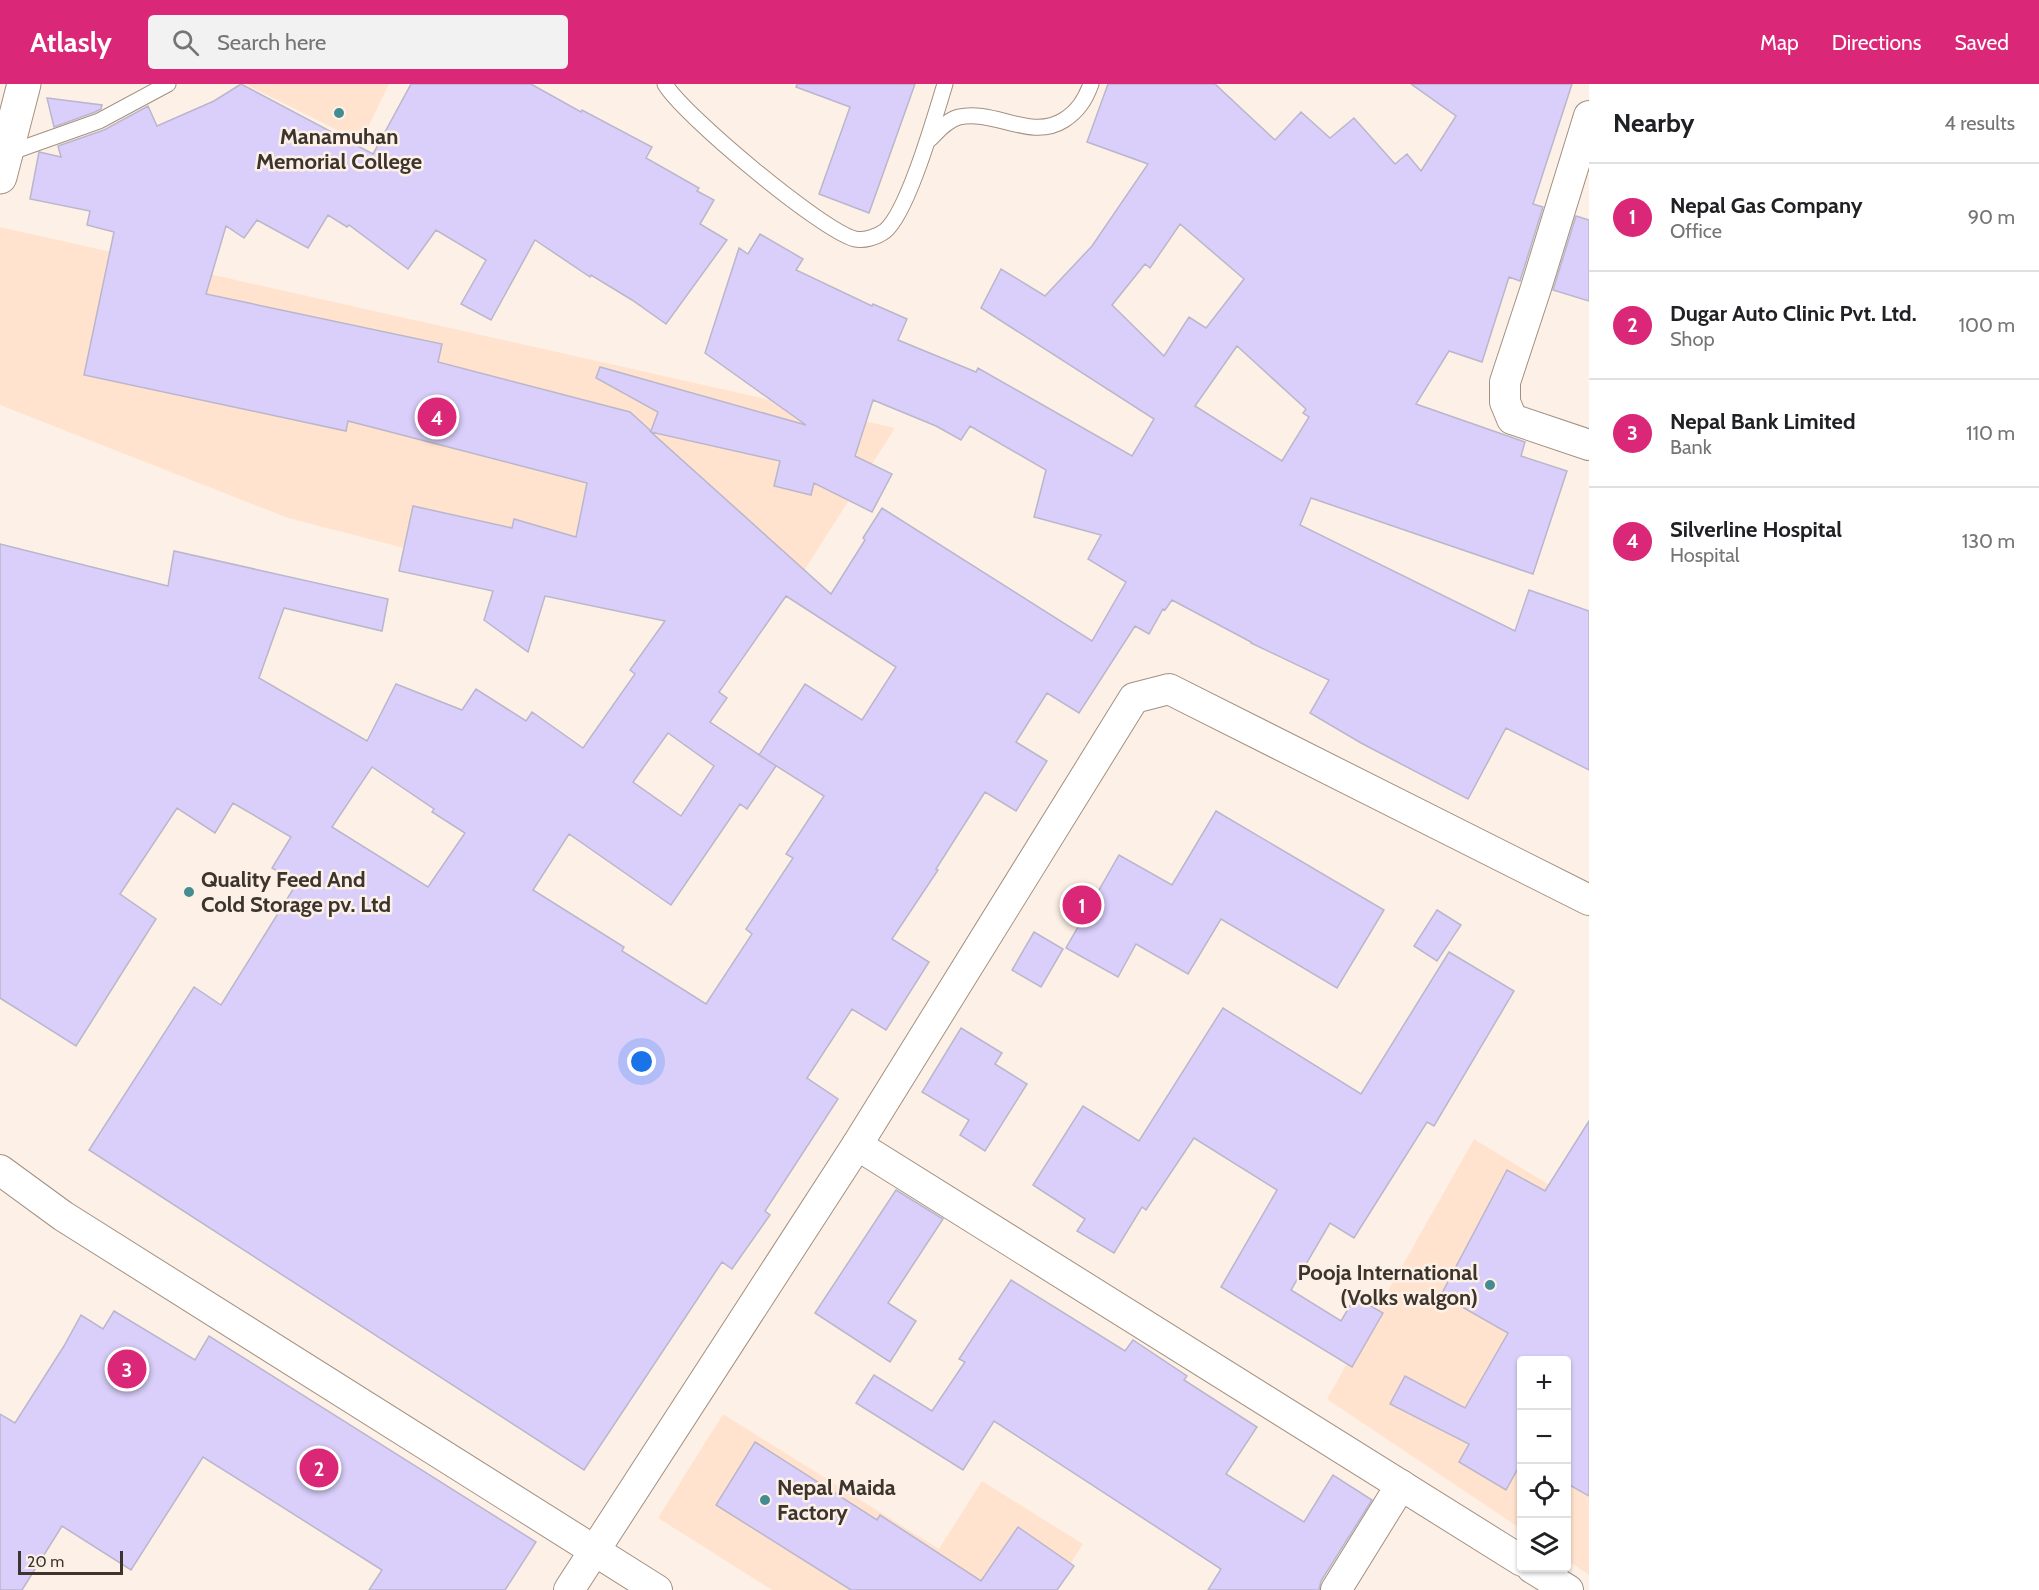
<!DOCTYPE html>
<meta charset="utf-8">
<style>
:root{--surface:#fff;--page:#f2f2f2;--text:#202124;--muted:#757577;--line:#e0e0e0;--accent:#db2777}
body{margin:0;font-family:Cabin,sans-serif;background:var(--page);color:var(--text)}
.controls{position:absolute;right:18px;bottom:18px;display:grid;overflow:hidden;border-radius:6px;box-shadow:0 2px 4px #0004}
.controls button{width:54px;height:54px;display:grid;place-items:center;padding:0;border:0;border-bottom:2px solid var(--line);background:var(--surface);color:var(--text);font:30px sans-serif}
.scale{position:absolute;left:18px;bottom:15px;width:105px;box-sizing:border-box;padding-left:6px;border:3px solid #3c342d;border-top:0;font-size:16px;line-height:21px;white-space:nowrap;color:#3c342d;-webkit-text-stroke:4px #fdf1e7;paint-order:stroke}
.you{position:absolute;left:642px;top:978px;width:21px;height:21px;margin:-15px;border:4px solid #fff;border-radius:50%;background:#1a73e8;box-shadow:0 0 0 9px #1a73e833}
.badge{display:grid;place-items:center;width:39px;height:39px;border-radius:50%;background:var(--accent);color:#fff;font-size:20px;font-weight:700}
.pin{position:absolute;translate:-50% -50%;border:3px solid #fff;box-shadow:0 2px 6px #0006}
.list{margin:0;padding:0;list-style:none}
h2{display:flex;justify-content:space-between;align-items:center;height:78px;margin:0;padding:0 24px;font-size:26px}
h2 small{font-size:20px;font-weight:400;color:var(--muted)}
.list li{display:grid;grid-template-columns:39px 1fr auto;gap:18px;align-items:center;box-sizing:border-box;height:108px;padding:0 24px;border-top:2px solid var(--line)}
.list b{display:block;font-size:22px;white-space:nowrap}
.list p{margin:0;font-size:20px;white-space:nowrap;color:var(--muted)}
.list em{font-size:20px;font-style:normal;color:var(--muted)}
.icon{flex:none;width:33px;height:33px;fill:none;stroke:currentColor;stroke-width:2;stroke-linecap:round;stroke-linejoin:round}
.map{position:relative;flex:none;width:1589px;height:1506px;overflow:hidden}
header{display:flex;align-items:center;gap:36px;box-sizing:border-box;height:84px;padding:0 30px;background:var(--accent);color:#fff}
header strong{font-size:28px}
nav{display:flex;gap:33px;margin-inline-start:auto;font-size:21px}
.search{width:420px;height:54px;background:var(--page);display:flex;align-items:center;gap:15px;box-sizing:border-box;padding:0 21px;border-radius:6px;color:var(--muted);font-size:22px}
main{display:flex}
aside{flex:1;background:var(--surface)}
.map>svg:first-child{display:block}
.built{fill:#ffe3ce}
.building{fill:#d9cffa;stroke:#bab6cc;stroke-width:1.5;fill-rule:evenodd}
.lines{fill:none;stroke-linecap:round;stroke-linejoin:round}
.lane-casing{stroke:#a39081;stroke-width:17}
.street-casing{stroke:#a39081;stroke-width:32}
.primary-casing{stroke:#a39081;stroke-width:35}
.lane{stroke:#fff;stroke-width:15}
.street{stroke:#fff;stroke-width:30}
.primary{stroke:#fff;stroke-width:33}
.poi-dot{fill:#448c92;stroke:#fdf1e7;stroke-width:2}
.labels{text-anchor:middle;stroke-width:5;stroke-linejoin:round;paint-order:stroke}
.poi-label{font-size:22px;font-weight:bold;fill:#3c342d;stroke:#fdf1e7;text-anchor:start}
</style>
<header>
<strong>Atlasly</strong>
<div class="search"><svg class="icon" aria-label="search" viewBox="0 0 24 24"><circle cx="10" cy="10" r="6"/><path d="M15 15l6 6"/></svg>Search here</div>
<nav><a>Map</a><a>Directions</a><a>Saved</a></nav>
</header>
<main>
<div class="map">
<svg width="1589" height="1506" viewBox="0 0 1589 1506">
<rect width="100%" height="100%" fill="#fdf1e7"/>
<g class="built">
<polygon points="245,0 389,0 361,58"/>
<polygon points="0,143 895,344 788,512 621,520 288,434 0,321"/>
<polygon points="1474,1055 1589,1125 1589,1491 1567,1476 1566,1276 1522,1276 1521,1445 1327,1315"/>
<polygon points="723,1330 939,1465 982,1397 1083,1460 1054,1506 772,1506 658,1434"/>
</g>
<g class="building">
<path d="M241 0 373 70 411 0H531L581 28 582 26 652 63 646 74 699 104 697 107 714 116 700 140 727 156 666 240 632 216 591 191 590 193 535 156 491 236 461 220 486 176 436 146 408 185 349 141 347 143 328 131 308 164 257 136 244 154 226 142 206 210 442 260 438 278 630 328 651 347 658 328 596 294 600 283 806 341 705 269 739 164 748 170 760 150 803 175 796 186 872 222 873 220 907 235 898 256 976 288 978 284 1132 372 1154 335 981 224 1001 185 1045 212 1092 162 1148 80 1087 58 1108 0H1215L1275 56 1301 28 1330 54 1354 34 1395 80 1407 70 1421 87 1456 32 1411 0H1572L1533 120 1543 123 1520 197 1509 193 1482 278 1449 267 1416 320 1525 358 1521 372 1567 387 1533 490 1311 414 1300 441 1515 547 1529 506 1589 527V686L1506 644 1468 715 1361 659 1310 629 1329 596 1251 559V558L1172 516 1165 526 1163 525 1149 550 1135 542 1079 629 1047 609 1016 658 1047 677 1016 727 985 708 936 785 938 786 892 855 929 878 886 946 852 925 807 994 838 1015 765 1127 770 1131 732 1185 722 1178 584 1386 89 1066 194 903 221 921 297 799 272 784 291 753 233 719 215 749 177 724 120 810 156 835 76 962 0 914V460L168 502 174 467 388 515 382 547 284 524 259 594 367 657 396 600 462 626 476 605 526 637 532 628 583 664 635 590 630 586 665 537 545 512 528 568 484 536 493 507 399 487 413 422 512 444 514 435 576 453 587 399 348 337 346 347 84 291 114 148 87 141 90 127 30 115 39 68 61 73 58 62 104 46 148 22 157 42 214 17ZM1180 140 1244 195 1206 244 1189 233 1164 272 1112 221 1145 180 1150 184ZM1237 262 1306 325 1303 329 1309 333 1282 377 1195 322ZM873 316 936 342 961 356 970 342 1046 386 1034 433 1101 451 1088 475 1126 498 1092 557 882 424 863 454 865 456 831 510 651 348 780 377 774 402 811 411 814 399 872 428 892 390 855 372ZM786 512 896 583 862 636 805 600 759 671 824 712 786 770 793 774 746 845 752 850 706 920 622 867 624 863 533 806 569 750 671 821 740 720 747 725 776 682 710 638 727 614 719 608ZM668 649 714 682 681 732 633 698ZM372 683 434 725 432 728 465 749 428 803 332 743Z"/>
<polygon points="797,0 915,0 869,129 819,110 850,23 796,3"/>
<polygon points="47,14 102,21 101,25 95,28 54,43"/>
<polygon points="1576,132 1589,136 1589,217 1553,206"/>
<polygon points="1216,727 1384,826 1337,904 1221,835 1188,890 1136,860 1118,893 1066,864 1119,771 1172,801"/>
<polygon points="1437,826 1461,841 1437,877 1414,862"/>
<polygon points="1034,848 1063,865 1041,903 1012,886"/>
<polygon points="1449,868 1514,907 1434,1042 1427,1038 1354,1154 1330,1139 1291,1206 1341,1237 1355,1213 1383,1229 1352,1283 1221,1203 1277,1106 1194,1054 1146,1126 1142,1123 1114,1169 1077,1147 1085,1135 1033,1101 1083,1022 1139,1057 1223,924 1361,1010"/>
<polygon points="961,944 1002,969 995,980 1027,1000 985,1067 960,1051 969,1036 922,1008"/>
<polygon points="1589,1037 1589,1412 1566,1399 1566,1276 1521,1276 1521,1379 1506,1406 1459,1378 1469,1360 1390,1320 1405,1292 1465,1324 1508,1249 1441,1211 1507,1086 1545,1107"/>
<polygon points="896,1106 943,1135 888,1219 916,1237 890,1278 815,1229"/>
<polygon points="1011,1196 1125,1267 1133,1256 1187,1292 1184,1296 1257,1343 1226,1390 1304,1438 1333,1391 1372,1416 1321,1497 1319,1506 1208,1506 1221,1485 994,1337 963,1386 856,1319 874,1291 932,1327 965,1278 959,1275"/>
<polygon points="114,1227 195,1276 209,1252 536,1458 505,1506 369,1506 382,1486 203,1373 131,1486 62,1442 22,1506 0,1506 0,1330 15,1339 64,1262 81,1231 103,1245"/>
<polygon points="755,1358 877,1436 880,1431 981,1497 1018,1443 1074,1482 1057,1506 851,1506 716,1421"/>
</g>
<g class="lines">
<g class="lane-casing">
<g id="lane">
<path d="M665 0C682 30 822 147 855 155 864 157 877 153 885 147 908 128 935 32 945 0"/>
<path d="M930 55C938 47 947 36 959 33 994 25 1031 57 1064 36 1078 27 1085 16 1091 0"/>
<polyline points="6,70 99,37 168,0"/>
</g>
</g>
<g class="street-casing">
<g id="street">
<polyline points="1589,32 1535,207 1505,298 1505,318 1512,335 1589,361"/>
<polyline points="857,1061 1522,1477"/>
<polyline points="0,1086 63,1132 657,1506"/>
<polyline points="1532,1484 1568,1506"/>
<polyline points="569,1506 857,1061 1134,614 1169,605 1589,816"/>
<polyline points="1336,1506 1401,1401"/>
</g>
</g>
<g class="primary-casing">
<polyline id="primary" points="0,93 24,0"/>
</g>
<use href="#lane" class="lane"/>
<use href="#street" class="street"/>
<use href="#primary" class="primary"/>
</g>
<g class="poi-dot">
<circle cx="339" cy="29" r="6"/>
<circle cx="189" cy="808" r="6"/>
<circle cx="1490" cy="1201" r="6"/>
<circle cx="765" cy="1416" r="6"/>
</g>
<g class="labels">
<g class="poi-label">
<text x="339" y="60" text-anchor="middle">Manamuhan<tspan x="339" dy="25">Memorial College</tspan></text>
<text x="201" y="803">Quality Feed And<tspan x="201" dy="25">Cold Storage pv. Ltd</tspan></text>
<text x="1478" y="1196" text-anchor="end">Pooja International<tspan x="1478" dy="25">(Volks walgon)</tspan></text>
<text x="777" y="1411">Nepal Maida<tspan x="777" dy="25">Factory</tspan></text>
</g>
</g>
</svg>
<div class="controls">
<button>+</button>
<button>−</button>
<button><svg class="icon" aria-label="locate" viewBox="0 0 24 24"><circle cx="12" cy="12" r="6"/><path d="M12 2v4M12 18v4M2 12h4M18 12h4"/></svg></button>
<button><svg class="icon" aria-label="layers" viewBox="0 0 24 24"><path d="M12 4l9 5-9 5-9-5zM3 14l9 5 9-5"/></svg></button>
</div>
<div class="scale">20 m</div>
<div class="you"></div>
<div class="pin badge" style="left:1082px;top:821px">1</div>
<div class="pin badge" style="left:319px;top:1384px">2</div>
<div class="pin badge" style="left:127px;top:1285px">3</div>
<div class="pin badge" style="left:437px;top:333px">4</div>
</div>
<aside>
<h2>Nearby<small>4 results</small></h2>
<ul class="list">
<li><span class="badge">1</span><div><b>Nepal Gas Company</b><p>Office</p></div><em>90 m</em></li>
<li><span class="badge">2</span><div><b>Dugar Auto Clinic Pvt. Ltd.</b><p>Shop</p></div><em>100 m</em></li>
<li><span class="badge">3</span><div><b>Nepal Bank Limited</b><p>Bank</p></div><em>110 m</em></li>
<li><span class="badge">4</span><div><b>Silverline Hospital</b><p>Hospital</p></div><em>130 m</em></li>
</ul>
</aside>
</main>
